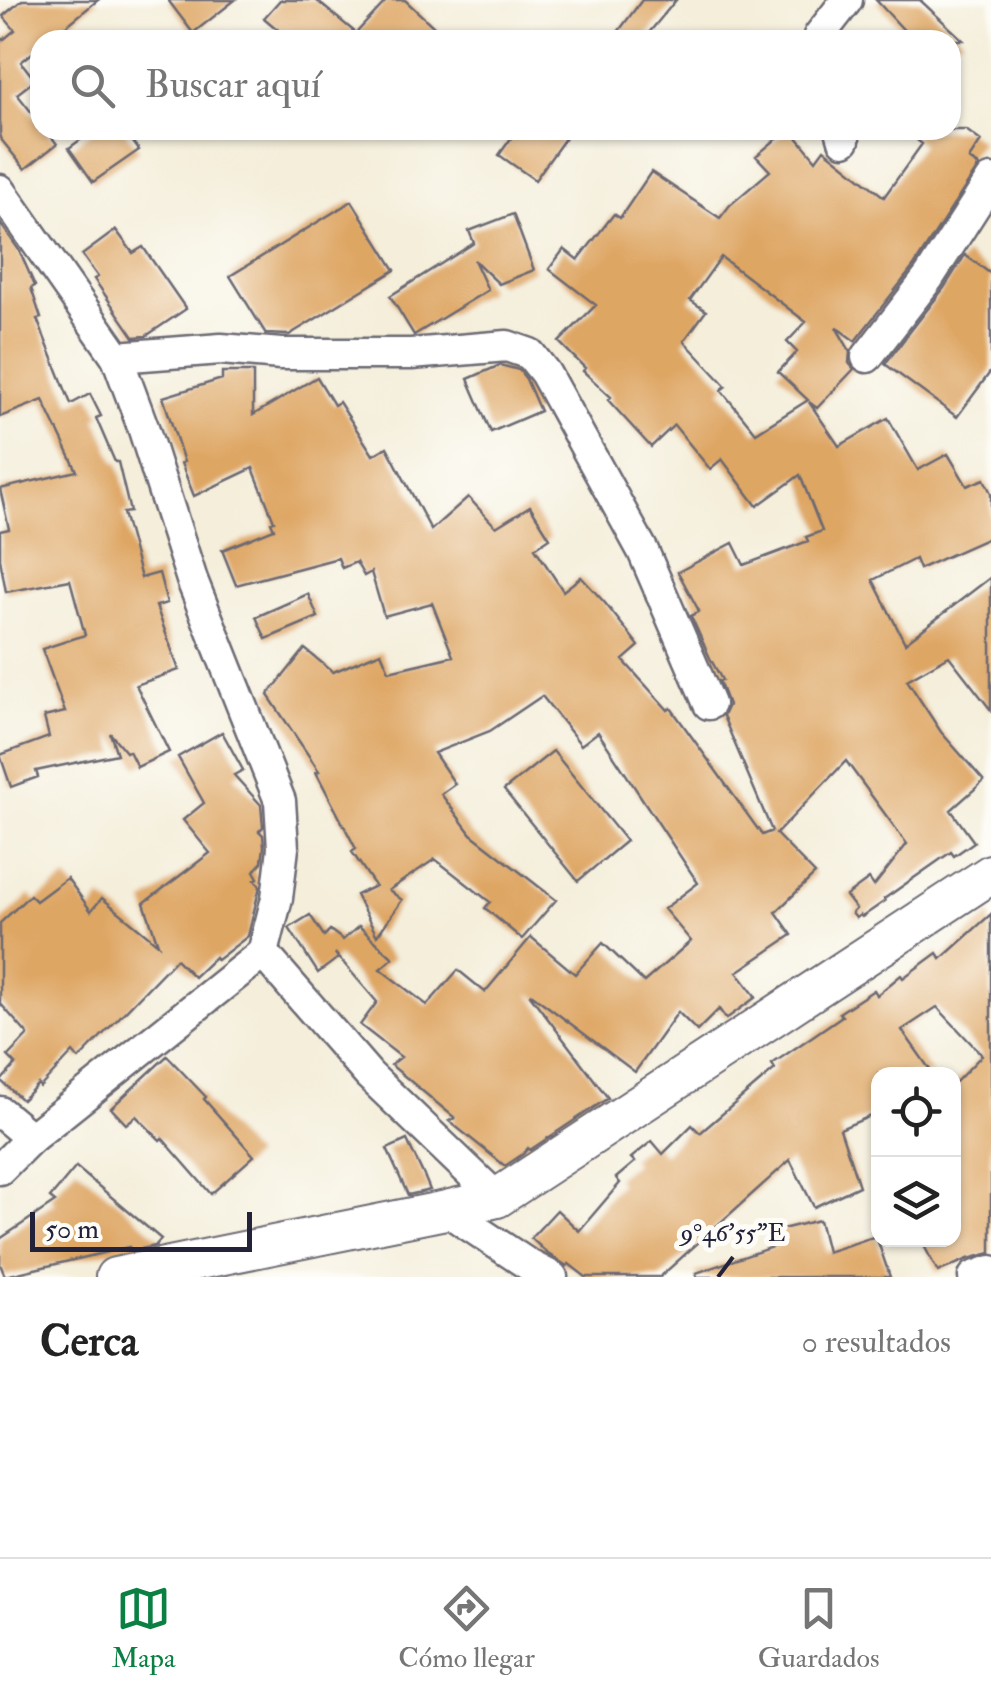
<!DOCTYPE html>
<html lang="es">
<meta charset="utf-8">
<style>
:root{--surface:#fff;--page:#f2f2f2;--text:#222;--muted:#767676;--line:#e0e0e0;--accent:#0b8043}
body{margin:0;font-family:"IM FELL Double Pica",serif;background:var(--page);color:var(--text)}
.controls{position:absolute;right:30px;bottom:30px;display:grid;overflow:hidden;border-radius:20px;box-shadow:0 2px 8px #0004}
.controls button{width:90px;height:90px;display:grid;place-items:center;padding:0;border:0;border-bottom:2px solid var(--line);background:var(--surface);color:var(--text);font:50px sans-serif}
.scale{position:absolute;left:30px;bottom:25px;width:222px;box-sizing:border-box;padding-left:10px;border:5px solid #22223b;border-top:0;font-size:28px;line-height:35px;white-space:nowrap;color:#22223b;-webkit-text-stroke:8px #fdfcf7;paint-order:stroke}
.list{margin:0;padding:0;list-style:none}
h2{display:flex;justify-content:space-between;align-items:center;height:130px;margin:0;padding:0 40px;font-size:42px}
h2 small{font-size:32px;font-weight:400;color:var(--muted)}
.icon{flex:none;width:55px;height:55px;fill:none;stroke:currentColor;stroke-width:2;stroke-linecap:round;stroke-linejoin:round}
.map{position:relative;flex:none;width:991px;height:1277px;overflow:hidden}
.search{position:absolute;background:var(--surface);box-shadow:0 2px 8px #0004;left:30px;right:30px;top:30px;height:110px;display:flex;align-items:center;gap:25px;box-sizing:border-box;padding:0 35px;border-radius:30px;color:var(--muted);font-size:38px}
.sheet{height:280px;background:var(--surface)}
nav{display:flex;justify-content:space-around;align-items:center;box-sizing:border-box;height:140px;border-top:2px solid var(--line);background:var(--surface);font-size:28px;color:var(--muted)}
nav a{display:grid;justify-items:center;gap:5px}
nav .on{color:var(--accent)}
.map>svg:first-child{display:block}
.building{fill:#dea663;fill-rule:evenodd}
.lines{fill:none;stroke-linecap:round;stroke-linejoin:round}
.minor-casing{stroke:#6c6973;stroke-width:35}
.tertiary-casing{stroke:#6c6973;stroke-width:42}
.minor{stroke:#fff;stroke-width:30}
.tertiary{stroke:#fff;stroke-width:38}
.ticks{fill:none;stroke:#22223b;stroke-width:4}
.ticks-label{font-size:25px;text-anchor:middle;fill:#22223b;stroke:#fdfcf7;stroke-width:10;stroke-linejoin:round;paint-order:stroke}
</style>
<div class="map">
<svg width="991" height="1277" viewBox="0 0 991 1277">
<rect width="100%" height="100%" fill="#fdfcf7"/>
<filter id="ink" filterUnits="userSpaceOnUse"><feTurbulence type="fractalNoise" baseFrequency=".01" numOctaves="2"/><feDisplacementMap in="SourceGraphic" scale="20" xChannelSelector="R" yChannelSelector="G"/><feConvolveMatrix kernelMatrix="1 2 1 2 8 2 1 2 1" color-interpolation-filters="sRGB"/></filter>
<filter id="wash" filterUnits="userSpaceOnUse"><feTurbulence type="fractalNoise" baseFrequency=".0048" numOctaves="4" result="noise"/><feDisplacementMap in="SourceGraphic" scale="40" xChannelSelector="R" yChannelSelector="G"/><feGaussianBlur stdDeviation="2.25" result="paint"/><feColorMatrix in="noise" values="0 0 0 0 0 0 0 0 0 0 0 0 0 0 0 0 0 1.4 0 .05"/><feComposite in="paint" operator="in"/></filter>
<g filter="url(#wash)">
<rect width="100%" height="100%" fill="#f4eeda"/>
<g id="blocks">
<g class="building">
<polygon points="22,0 98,0 49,40 40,40 40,47 21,62 35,80 17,94 40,123 40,130 46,130 57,144 25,169 0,138 0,36 3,40 15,30 3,16"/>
<polygon points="168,0 235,0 193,33"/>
<polygon points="280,0 316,0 356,33 387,0 405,0 448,40 290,40 264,18"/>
<polygon points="642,0 676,0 643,40 612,40"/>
<polygon points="876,0 920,0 963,40 913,40"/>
<polygon points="94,130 124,130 139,150 93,182 69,148"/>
<polygon points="517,130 571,130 535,180 499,155"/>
<path d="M787 130H791L816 160 824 149 884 197 922 144 905 130H966L981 141 969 159 979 166 914 266 855 341 836 327 850 351 849 363 854 369 817 408 809 402 839 446 888 418 918 470 948 454 967 486 984 479 991 493V537L919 569 915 559 873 580 905 643 991 577V710L949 656 907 680 941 732 984 781 951 810 974 842 954 856 951 852 884 899 885 901 862 917 860 915 856 918 852 913 856 909 846 896 869 879 874 886 907 844 846 761 776 834 815 874 776 912 792 935 737 972 756 997 726 1019 719 1009 697 1031 678 1012 635 1072 531 994 530 995 608 1098 530 1150 528 1148 523 1154 505 1166 449 1121 455 1118 391 1065 401 1057 360 1025 377 1002 335 953 338 958 318 973 289 928 310 915 324 936 330 930 343 940 359 926 393 958 380 969 427 1005 458 970 485 992 531 937 575 974 603 943 644 982 691 941 664 909 698 883 598 732 581 745 542 696 490 731 434 753 455 784 441 794 471 834 556 900 522 939 485 908 490 902 435 859 389 890 402 900 377 936 356 895 375 886 352 852 356 849 316 772 319 771 268 695 305 649 333 672 381 652 389 671 453 656 432 603 384 616 371 572 364 576 356 562 342 568 338 558 236 585 222 550 274 529 271 522 274 521 253 468 194 496 181 463 184 462 163 397 222 379V372H253V415L317 377 334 405 339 402 373 455 387 447 431 530 468 497 496 527 530 506 550 538 535 548 563 591 581 577 605 603 639 646 623 660 668 710 671 708 762 835 772 831 723 716 728 705 719 681 722 680 710 658 691 616 699 611 678 572 733 543 744 565 808 541 806 537 822 531 800 475 757 506 722 459 710 469 674 425 651 447 608 400 611 397 583 371 585 368 559 342 596 305 549 269 564 249 578 260 614 214 620 218 651 172 720 218 730 205 770 171 756 156ZM721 257 806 322 787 342 797 352 778 372 808 400 756 433 721 390 726 386 684 341 706 311 690 300Z"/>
<polygon points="352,201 395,270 289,335 266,334 230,276"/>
<polygon points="513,214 534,270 499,284 474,260 488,290 414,335 390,296 474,243 469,231"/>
<polygon points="0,223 19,250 35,286 31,288 41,318 37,319 71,404 90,394 101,416 96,418 115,462 118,462 130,512 123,513 141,578 159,573 167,603 156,606 179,670 136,685 169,752 137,767 129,751 126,752 110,733 117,754 36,771 38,777 11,787 0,755 49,737 44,717 65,712 42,649 85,635 70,580 6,592 0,559 0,531 9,529 0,489 77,471 43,400 0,417"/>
<polygon points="116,230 133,253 143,247 186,309 146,336 134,337 94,279 98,277 82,255"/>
<polygon points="965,255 991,274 991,371 957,417 885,364 944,288"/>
<polygon points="500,365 519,370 526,379 540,411 491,432 468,379"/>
<polygon points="308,594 318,617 266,639 256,617"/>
<polygon points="222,732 243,770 234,775 261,805 263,827 259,831 263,835 264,847 262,862 254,871 258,878 255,880 260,886 248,936 217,960 215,957 194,977 176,959 79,1059 73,1052 40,1087 38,1084 22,1100 1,1081 16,1064 8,1056 28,1035 0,1003 0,923 30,895 36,901 67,878 91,911 102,898 158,944 144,903 210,853 183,820 204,803 178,757"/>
<polygon points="553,751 626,841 578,881 504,790"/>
<polygon points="991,914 991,1253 968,1259 938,1272 921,1240 954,1240 954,1084 982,1055 937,1007 902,1030 933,1074 878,1074 878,1113 840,1129 859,1186 814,1207 790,1160 660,1277 586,1277 569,1264 567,1266 548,1254 531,1238 557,1210 579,1231 620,1183 616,1178 635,1162 631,1158 652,1141 663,1154 692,1125 700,1133 775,1069 772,1064 842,1016 839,1013 874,990 877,995 901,975 903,978 937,953 941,959"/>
<polygon points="167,1056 206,1097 204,1099 254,1156 211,1194 162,1138 160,1140 136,1116 126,1124 111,1108"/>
<polygon points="407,1140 425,1178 430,1190 408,1195 387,1149"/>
<polygon points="76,1167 161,1239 155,1246 132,1251 129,1247 5,1276 0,1264 0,1239 55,1202 50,1198"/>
<polygon points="819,1220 827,1252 876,1236 890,1277 697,1277 696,1273 778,1245 774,1231"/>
</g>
</g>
</g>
<g filter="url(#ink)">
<use href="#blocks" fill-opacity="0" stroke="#6c6973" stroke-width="2.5"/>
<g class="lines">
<g class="minor-casing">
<g id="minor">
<polyline points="818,40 819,36 847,0"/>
<polyline points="841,130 844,140"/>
<polyline points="0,190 117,357 144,430 192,580 280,801 283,848 277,898 263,953"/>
<polyline points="117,357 221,349 281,354 411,354 507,346 530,354 545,373 643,551 709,704"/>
<polyline points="867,357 929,277 991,180"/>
<polyline points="0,1112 31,1138"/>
<polyline points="0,1169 31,1138 263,953 369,1075 497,1198"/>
<polyline points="446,1210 529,1265 552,1277"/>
<polyline points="974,1277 991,1271"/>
</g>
</g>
<g class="tertiary-casing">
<polyline id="tertiary" points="115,1277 446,1210 497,1198 991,874"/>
</g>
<use href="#minor" class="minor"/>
<use href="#tertiary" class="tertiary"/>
</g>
</g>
<path class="ticks" d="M718 1277 733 1257"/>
<g class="ticks-label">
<text x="733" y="1241">9°46'55"E</text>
</g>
</svg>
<div class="controls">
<button><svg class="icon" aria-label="locate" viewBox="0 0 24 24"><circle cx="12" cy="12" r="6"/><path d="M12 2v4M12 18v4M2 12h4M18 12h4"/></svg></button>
<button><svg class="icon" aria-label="layers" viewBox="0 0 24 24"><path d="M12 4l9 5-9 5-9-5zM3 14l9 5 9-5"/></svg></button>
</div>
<div class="scale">50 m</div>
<div class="search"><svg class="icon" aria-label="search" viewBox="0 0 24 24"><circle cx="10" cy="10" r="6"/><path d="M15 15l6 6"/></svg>Buscar aquí</div>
</div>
<section class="sheet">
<h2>Cerca<small>0 resultados</small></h2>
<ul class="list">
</ul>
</section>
<nav>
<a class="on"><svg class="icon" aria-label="map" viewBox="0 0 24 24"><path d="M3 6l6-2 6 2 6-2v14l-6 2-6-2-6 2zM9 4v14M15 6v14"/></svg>Mapa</a>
<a><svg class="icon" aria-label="directions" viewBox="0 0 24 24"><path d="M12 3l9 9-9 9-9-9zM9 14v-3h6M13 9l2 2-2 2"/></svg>Cómo llegar</a>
<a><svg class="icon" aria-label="saved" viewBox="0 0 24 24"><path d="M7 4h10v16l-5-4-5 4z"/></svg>Guardados</a>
</nav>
